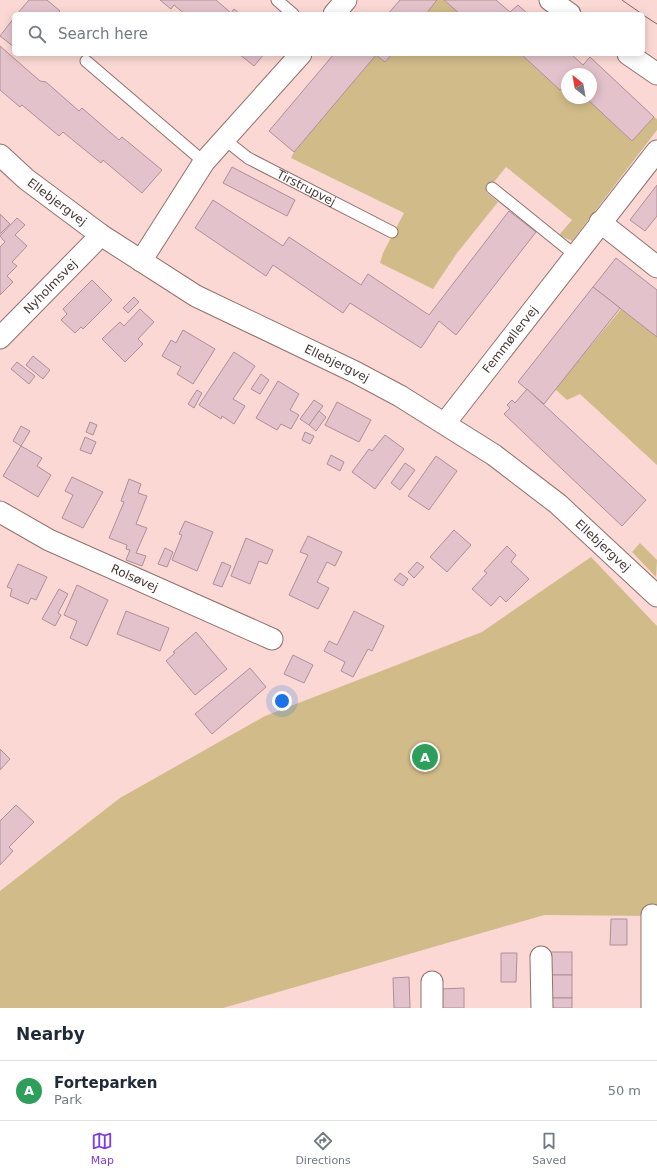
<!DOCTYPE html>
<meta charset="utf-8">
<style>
:root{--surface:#fff;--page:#f6f6f7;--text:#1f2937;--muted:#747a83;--line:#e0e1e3;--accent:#7c3aed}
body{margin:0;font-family:"DejaVu Sans",sans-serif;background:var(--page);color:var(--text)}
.compass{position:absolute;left:561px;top:68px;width:36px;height:36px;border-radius:50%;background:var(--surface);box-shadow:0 2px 10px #0003;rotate:329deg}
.you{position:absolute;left:282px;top:701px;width:14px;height:14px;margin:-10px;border:3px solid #fff;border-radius:50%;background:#1a73e8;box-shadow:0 0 0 6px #1a73e833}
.badge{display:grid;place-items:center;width:26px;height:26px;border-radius:50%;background:var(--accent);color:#fff;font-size:13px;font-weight:700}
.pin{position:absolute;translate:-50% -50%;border:2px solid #fff;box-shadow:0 1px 4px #0006}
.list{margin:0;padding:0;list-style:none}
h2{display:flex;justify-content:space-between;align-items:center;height:52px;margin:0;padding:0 16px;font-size:17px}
h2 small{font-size:13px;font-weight:400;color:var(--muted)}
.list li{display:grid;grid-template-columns:26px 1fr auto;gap:12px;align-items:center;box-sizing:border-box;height:60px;padding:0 16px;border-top:1px solid var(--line)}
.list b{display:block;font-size:15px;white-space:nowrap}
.list p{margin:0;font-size:13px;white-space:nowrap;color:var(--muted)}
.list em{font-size:13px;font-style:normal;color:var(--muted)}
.icon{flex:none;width:22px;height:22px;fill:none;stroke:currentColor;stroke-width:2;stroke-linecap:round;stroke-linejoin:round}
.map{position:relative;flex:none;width:657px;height:1008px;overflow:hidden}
.search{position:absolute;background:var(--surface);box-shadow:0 2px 10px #0003;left:12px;right:12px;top:12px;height:44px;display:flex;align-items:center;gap:10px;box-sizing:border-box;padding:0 14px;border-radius:6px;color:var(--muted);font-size:15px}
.sheet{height:112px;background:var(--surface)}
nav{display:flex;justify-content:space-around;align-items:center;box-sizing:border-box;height:56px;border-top:1px solid var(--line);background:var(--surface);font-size:11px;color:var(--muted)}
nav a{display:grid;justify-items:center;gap:2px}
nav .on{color:var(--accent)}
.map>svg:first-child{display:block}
.green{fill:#d1bb89}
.building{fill:#e4c2cc;stroke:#ae8f98}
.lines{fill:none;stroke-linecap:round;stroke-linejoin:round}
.service-casing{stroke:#91726d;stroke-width:13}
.minor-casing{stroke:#91726d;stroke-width:23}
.service{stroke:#fff;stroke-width:11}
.minor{stroke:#fff;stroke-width:21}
.tram{stroke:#7b6664;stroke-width:1}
.labels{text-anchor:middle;stroke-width:4;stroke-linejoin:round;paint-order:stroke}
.street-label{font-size:12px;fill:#463836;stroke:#fbd8d3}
</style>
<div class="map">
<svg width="657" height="1008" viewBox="0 0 657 1008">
<rect width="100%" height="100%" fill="#fbd8d3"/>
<g class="green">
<polygon points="437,0 444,0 460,14 426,14"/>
<polygon points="392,54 521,54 560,90 567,83 567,98 586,98 632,141 654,117 657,119 657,130 572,241 559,235 572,220 506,167 486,192 498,202 457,253 433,289 380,263 383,253 404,213 291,158 294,152 376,55 385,62"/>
<polygon points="621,309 657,337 657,465 580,394 567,400 555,389"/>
<polygon points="640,543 657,560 656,577 632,552"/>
<polygon points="591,557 657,626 657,916 544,915 223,1008 0,1008 0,891 120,798 265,716 482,632"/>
</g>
<g class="building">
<polygon points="29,0 47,0 60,11 58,14 17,14"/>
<polygon points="160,0 216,0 231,13 234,9 240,14 185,14 174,5 171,9"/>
<polygon points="400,0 437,0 426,14 388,14"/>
<polygon points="444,0 496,0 510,12 518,5 528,14 460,14"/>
<polygon points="14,18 14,47 0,36"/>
<polygon points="0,46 40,81 46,82 79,111 82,108 119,140 122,137 162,170 142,193 103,160 101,163 63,132 59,136 22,105 20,107 0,90"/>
<polygon points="239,54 264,54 254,66"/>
<polygon points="334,54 392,54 385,62 376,55 294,152 269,131"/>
<polygon points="521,54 571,54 583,65 590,57 654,117 632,141 586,98 591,98 591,74 567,74 567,83 560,90"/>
<polygon points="232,167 295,200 287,216 223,183"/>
<polygon points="657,185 657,216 645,231 630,220"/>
<polygon points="213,200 283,246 289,237 361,285 368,274 429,315 509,211 536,232 456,335 439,321 421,348 350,303 343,313 273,265 266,276 195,228"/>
<polygon points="0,214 10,224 0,234"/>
<polygon points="17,218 25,225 15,235 27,246 12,262 17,266 7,276 13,282 0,295 0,247 5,242 0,236"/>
<polygon points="616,258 657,290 657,337 593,287"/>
<polygon points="92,280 112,300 83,329 81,327 75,333 61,320 67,314 63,309"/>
<polygon points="593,287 620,308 544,404 518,382"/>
<polygon points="134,297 139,302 128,313 123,308"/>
<polygon points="140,309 154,322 138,339 143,344 125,362 102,339 120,322 124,326"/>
<polygon points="183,330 215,349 193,384 177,374 181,367 162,356 171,340 176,343"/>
<polygon points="234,352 255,366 233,399 245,406 234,424 222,416 221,419 199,405"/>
<polygon points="33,356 50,370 43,379 26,365"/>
<polygon points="17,362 35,376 29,384 11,369"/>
<polygon points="261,374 269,380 260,394 251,389"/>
<polygon points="278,381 299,394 290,410 299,415 291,429 281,424 277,430 256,418"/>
<polygon points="527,389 646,500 622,526 504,414 510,408 507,405 512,400 515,403"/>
<polygon points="197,390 202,393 194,408 188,404"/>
<polygon points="314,400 323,406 309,425 300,419"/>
<polygon points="337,402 371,420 359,442 325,425"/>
<polygon points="319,411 326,417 316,431 309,425"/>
<polygon points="90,422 97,425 93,435 86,432"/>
<polygon points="21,426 30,431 21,446 13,441"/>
<polygon points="305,432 314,436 310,444 302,440"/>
<polygon points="385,435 404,449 375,489 352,472 369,449 372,451"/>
<polygon points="85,437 96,442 91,454 80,450"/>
<polygon points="21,446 42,458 37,466 51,475 38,497 3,476"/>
<polygon points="331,455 344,462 340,471 327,464"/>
<polygon points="436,456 457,471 429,510 408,496"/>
<polygon points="405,463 415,470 400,490 391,483"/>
<polygon points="72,477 103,492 83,528 62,518 73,495 65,491"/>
<polygon points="129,479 141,484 138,493 147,496 136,524 147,528 136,553 146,556 142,566 126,560 130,550 126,549 127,545 109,538 124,502 121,501"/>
<polygon points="185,521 213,532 197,571 172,560 182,535 179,534"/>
<polygon points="454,530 471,545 447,572 430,557"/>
<polygon points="308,536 342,552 335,566 327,562 317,582 329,588 318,609 289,595 308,555 300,552"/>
<polygon points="246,538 273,550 267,564 259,561 250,584 231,576"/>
<polygon points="507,546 516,555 511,562 529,579 506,602 500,596 491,606 472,589 487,573 484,571"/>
<polygon points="165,548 173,552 167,567 158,564"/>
<polygon points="222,562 231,566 222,587 213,584"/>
<polygon points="417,562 424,567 414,578 408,572"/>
<polygon points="18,564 47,577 36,600 31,598 28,604 10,596 12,589 7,587"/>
<polygon points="400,573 408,579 403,586 394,580"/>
<polygon points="77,585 108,600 87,646 70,638 77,621 64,615"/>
<polygon points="59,589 68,594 58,613 61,615 55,626 42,619"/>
<polygon points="126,611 169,628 160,651 117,634"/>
<polygon points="354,611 384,626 372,651 368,649 353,677 341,671 345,662 324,651 329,641 337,645"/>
<polygon points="196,632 227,669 195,695 166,661 175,653 173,652"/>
<polygon points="293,655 313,665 304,683 284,674"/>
<polygon points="250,668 266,687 212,734 195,714"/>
<polygon points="0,749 10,759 0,770"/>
<polygon points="16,805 34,822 9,847 13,851 0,865 0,821"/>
<polygon points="611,919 627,919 627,945 610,945"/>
<rect x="550" y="952" width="22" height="23"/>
<polygon points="501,953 517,953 516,982 501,982"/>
<rect x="550" y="975" width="22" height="23"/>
<polygon points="409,977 410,1008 394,1008 393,978"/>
<polygon points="464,988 464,1008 440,1008 440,989"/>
<rect x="550" y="998" width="22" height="10"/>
</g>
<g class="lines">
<g class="service-casing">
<g id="service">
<polyline points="277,0 293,14"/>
<polyline points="86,61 204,162"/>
<path id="s1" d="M224 139 248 158 392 232"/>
<polyline points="492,188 575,255"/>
</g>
</g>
<g class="minor-casing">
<g id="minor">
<polyline points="550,0 570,14"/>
<polyline points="334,14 346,0"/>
<polyline points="628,54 657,74"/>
<path id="s2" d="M0 155 26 179 101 235 196 296 355 372 400 396 494 455 558 504 657 596"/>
<polyline points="600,222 657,267"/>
<polyline points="141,261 204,162 301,54"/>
<path id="s3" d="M0 338 101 235"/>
<path id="s4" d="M445 423 657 151"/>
<path id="s5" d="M0 512 49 540 272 639"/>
<polyline points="541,957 542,1008"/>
<polyline points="432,982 432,1008"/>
<polyline points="652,1008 652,915"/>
</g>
</g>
<use href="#service" class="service"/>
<use href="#minor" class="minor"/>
<g class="tram">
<polyline points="622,0 642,14"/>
<polyline points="643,15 657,24"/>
</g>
</g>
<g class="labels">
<g class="street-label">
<text dy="4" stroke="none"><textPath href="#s1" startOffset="96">Tirstrupvej</textPath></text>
<text dy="4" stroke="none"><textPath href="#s2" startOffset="74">Ellebjergvej</textPath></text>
<text dy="4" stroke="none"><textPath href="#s3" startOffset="72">Nyholmsvej</textPath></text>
<text dy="4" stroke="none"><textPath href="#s4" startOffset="106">Femmøllervej</textPath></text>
<text dy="4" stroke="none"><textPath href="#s2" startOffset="398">Ellebjergvej</textPath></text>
<text dy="4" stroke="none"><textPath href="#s2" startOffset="722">Ellebjergvej</textPath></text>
<text dy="4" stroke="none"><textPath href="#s5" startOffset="150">Rolsøvej</textPath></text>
</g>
</g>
</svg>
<svg class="compass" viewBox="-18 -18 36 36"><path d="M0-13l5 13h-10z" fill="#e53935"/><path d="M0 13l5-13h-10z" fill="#747a83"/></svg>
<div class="you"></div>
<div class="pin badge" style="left:425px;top:757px;background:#2e9e5b">A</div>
<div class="search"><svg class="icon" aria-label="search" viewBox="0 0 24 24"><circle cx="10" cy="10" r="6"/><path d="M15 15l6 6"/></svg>Search here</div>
</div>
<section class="sheet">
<h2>Nearby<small></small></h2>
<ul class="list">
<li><span class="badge" style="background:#2e9e5b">A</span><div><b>Forteparken</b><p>Park</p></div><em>50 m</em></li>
</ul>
</section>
<nav>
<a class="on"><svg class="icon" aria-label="map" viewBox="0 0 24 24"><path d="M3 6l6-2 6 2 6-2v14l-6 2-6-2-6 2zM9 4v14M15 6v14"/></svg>Map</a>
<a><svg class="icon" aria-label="directions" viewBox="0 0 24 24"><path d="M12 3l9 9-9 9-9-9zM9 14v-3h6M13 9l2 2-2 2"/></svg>Directions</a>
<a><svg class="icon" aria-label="saved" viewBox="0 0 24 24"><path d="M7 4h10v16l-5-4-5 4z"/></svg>Saved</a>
</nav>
